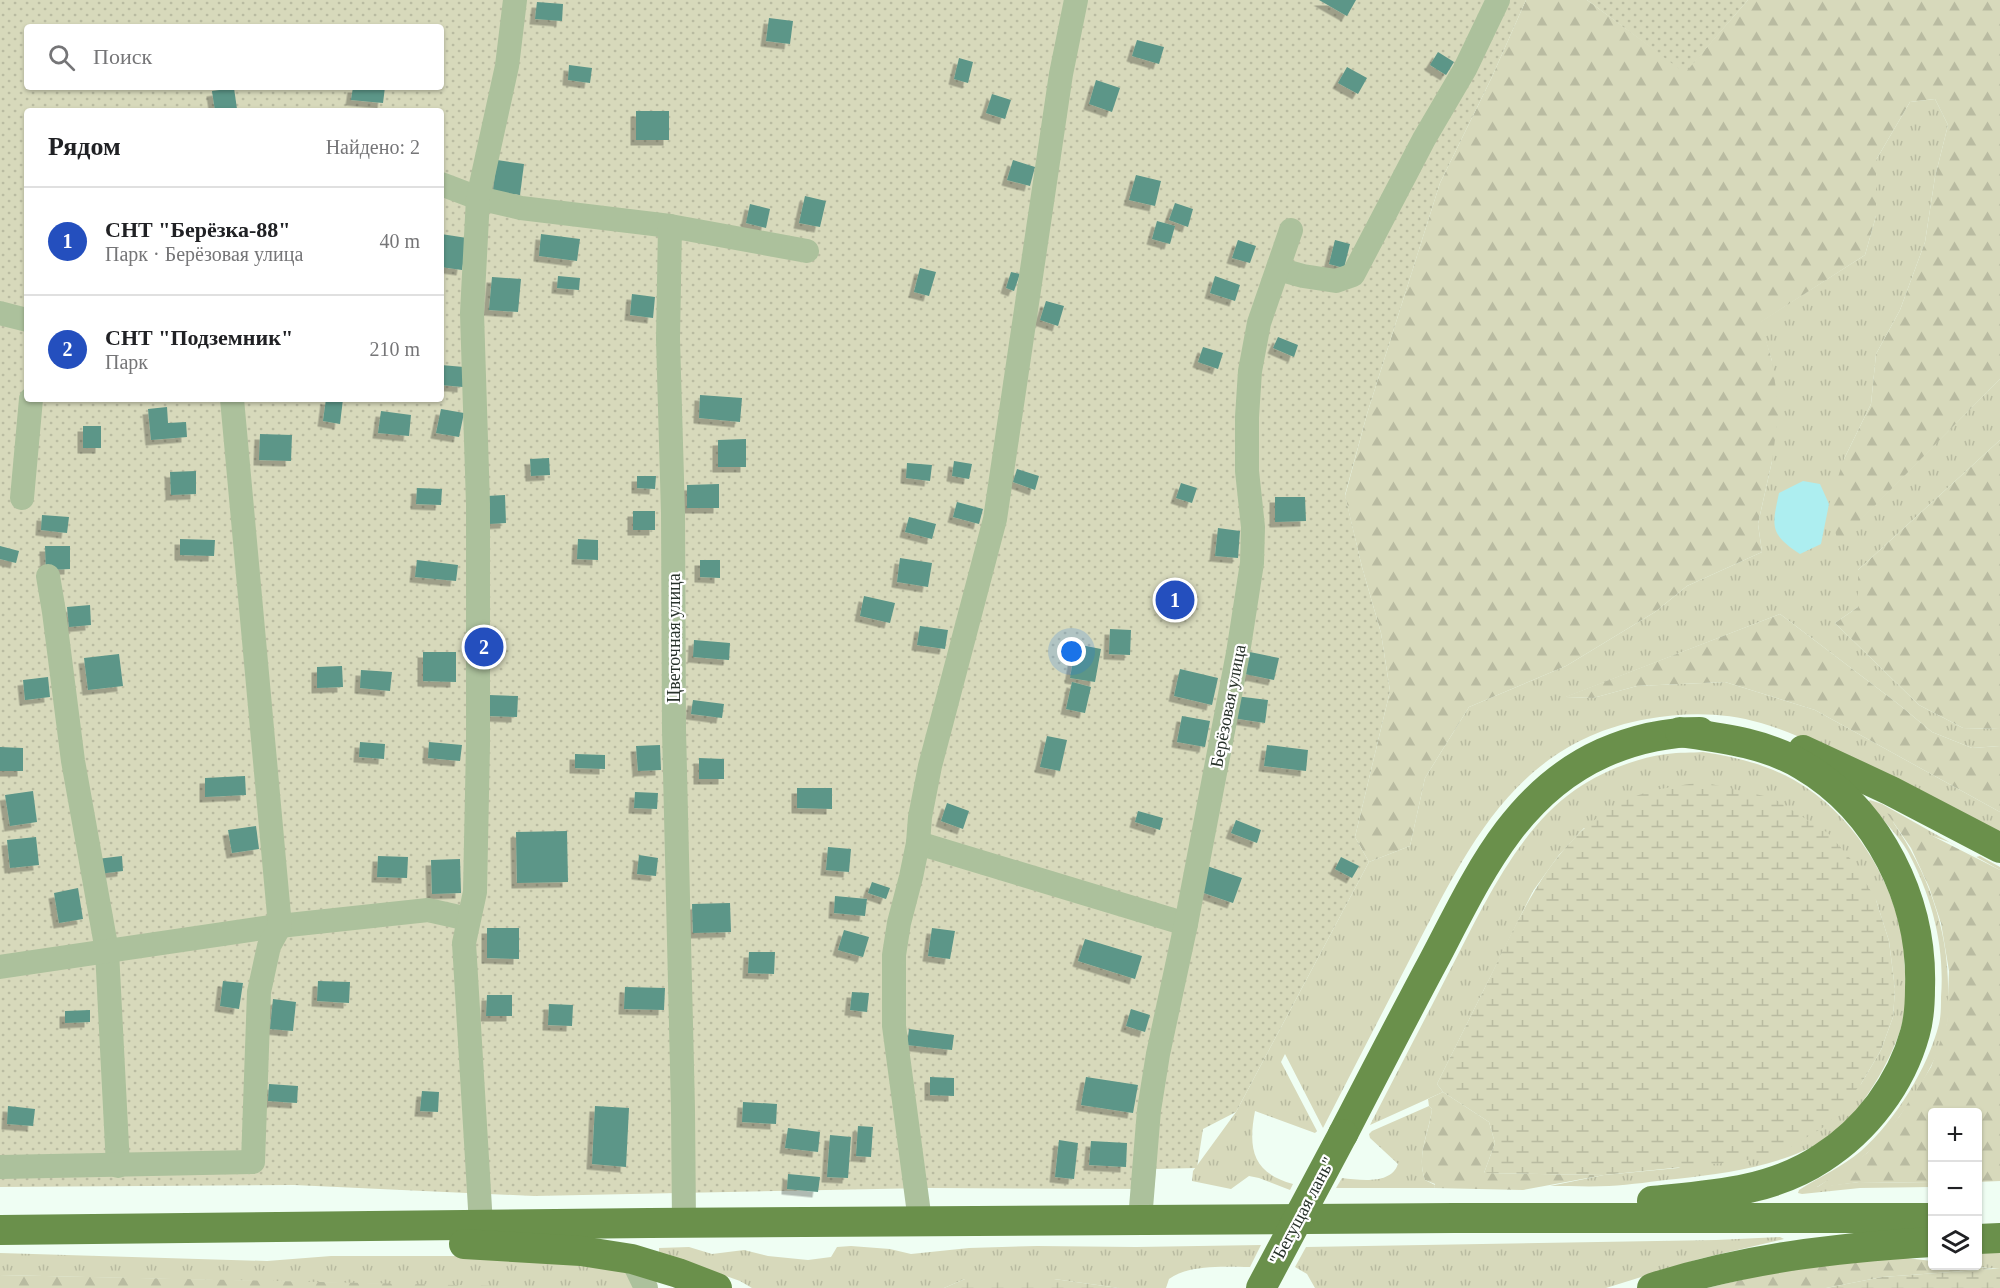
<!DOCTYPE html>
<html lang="ru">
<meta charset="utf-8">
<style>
:root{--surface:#fff;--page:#f2f2f2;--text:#202124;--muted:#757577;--line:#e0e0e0;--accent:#244fbe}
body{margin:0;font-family:"Times New Roman",serif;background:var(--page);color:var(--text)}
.controls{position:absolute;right:18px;bottom:18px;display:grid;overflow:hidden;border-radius:6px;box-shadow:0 2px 4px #0004}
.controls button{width:54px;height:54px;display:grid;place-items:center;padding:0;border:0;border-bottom:2px solid var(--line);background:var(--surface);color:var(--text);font:30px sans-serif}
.you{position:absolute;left:1072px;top:652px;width:21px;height:21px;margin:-15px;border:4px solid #fff;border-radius:50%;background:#1a73e8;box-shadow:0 0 0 9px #1a73e833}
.badge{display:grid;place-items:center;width:39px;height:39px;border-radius:50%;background:var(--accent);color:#fff;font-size:20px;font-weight:700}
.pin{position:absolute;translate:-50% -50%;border:3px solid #fff;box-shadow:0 2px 6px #0006}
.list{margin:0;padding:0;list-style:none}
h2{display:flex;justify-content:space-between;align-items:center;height:78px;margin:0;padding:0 24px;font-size:26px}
h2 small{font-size:20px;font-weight:400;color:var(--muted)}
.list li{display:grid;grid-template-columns:39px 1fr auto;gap:18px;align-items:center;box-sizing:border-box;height:108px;padding:0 24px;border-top:2px solid var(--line)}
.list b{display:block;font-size:22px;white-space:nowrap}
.list p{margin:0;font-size:20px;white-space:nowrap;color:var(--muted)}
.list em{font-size:20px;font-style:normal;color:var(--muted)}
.icon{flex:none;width:33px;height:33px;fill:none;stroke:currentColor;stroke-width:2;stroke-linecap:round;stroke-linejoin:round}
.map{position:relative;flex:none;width:2000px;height:1288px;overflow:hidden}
.search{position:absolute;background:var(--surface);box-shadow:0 2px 4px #0004;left:24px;top:24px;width:420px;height:66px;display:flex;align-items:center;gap:15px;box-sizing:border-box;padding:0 21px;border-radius:6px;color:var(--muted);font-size:22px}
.panel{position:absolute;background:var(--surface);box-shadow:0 2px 4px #0004;left:24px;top:108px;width:420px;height:294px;border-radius:6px}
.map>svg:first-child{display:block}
.grass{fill:url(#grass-tufts)}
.forest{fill:url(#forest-firs)}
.wetland{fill:url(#wetland-marsh)}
.garden{fill:url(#garden-dots);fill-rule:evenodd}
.water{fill:#adeef0}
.building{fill:#5c9688;filter:url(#shadow)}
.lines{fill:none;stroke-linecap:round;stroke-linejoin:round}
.minor{stroke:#acc19c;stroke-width:24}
.major{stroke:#6a904b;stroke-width:30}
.major-bridge{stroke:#6a904b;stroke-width:30}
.labels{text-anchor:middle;stroke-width:4.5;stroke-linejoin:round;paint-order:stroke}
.street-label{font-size:18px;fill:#27312a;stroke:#fff}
</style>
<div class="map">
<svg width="2000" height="1288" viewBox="0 0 2000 1288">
<defs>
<pattern id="grass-tufts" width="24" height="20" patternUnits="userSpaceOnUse" patternTransform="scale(1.5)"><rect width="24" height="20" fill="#d7d9bb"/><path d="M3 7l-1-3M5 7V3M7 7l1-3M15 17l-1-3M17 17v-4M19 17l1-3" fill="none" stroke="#b9bba1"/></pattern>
<pattern id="forest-firs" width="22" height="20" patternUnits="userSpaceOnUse" patternTransform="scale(1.5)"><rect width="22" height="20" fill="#d7d9bb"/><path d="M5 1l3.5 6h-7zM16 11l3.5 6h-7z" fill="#b9bba1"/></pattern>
<pattern id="wetland-marsh" width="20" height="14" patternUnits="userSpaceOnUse" patternTransform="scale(1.5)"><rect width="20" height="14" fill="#d7d9bb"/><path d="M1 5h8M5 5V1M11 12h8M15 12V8" fill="none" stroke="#b9bba1"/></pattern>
<pattern id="garden-dots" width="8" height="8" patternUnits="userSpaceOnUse" patternTransform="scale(1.5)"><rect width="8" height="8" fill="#d7d9bb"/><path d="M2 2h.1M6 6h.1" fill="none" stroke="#b9bba1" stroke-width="1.8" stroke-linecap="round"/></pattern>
<filter id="shadow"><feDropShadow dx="-5.5" dy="5.5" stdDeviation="0" flood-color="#0004"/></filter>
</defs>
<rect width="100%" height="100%" fill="#effef3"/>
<g class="grass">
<path d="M1935 99 1948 125 1935 177 1925 242 1900 310 1876 354 1871 404 1844 459 1838 542 2000 379V440L1858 570V607L1835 623 1919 705 1963 728 2000 729V746L1972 748 1932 732 1897 703 1780 614 1566 697 1593 698 1637 686 1725 682 1815 710 2000 812V836C1956 814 1911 792 1867 770 1832 753 1799 734 1761 723 1724 712 1685 712 1647 719 1513 743 1466 851 1410 959 1381 1015 1352 1072 1323 1128L1285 1054 1281 1062 1317 1131 1315 1133 1255 1111C1248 1148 1252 1173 1293 1184L1290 1190 1259 1178 1249 1176 1231 1189 1192 1181 1193 1171 1236 1112 1369 862 1410 846 1425 778 1469 707 1566 666 1655 612 1687 586 1762 552 1758 524 1772 461V361L1760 322 1865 255 1876 216V160L1910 102Z"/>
<path d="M1703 752C1736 757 1765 764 1794 780 1852 813 1891 876 1903 940 1905 950 1904 961 1905 972 1905 980 1907 990 1906 999 1905 1024 1894 1049 1882 1071 1871 1091 1847 1127 1828 1138 1782 1166 1729 1173 1676 1179 1654 1181 1631 1185 1609 1186 1589 1187 1569 1186 1550 1186L1604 1175 1678 1168 1861 1084 1881 1050 1893 1017 1895 989 1889 941 1876 900 1584 828 1559 855 1533 891 1437 1084 1443 1092 1370 1125C1396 1074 1423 1023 1449 972 1481 911 1517 830 1575 790 1601 772 1635 758 1667 754 1679 752 1692 753 1703 752Z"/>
<path d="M1870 800 1882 804 1976 857 1980 856 2000 867V870L1949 842 1893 822C1929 874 1950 933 1948 997 1948 1005 1949 1015 1947 1024 1938 1065 1898 1126 1866 1154 1851 1166 1834 1177 1817 1187L1859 1182 1932 1183V1187L1860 1188 1802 1194 1798 1193 1799 1190C1819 1177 1842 1167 1861 1151 1895 1121 1928 1068 1939 1024 1941 1016 1941 1006 1941 997 1945 946 1932 897 1908 852 1897 833 1881 819 1868 802Z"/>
<path d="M1429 1106 1432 1109C1429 1133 1416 1155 1425 1180L1435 1185 1434 1188H1336L1342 1178C1360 1180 1391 1185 1398 1164L1370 1138 1369 1134 1372 1131Z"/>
<polygon points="1780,1237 1784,1239 1699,1259 1606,1288 1315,1288 1307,1274 1295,1267 1306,1247 1716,1240"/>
<path d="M1261 1245 1250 1267C1224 1267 1190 1264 1169 1279L1166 1288H1119L1054 1279H965L944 1288H752L740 1281 659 1252V1248L689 1247 712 1254 744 1250 768 1256 808 1260 831 1257 837 1247 851 1246 890 1249 911 1254 969 1248 1037 1246 1136 1247Z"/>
<polygon points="2000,1252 2000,1269 1966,1266 1978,1266 1978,1253"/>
<polygon points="0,1253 267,1261 331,1256 493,1256 584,1263 626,1273 637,1288 550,1288 0,1275"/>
</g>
<g class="forest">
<polygon points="1526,0 1587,0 1685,72 1748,0 2000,0 2000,379 1838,543 1829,504 1844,459 1871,404 1876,354 1900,310 1925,242 1935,177 1948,125 1935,99 1910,102 1876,160 1876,216 1865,255 1761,322 1772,361 1779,411 1772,461 1758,524 1762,552 1687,586 1655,612 1566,666 1469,707 1425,778 1410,846 1369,862 1355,837 1390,691 1381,633 1362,567 1345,496 1367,414 1440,183 1491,79"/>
<polygon points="2000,440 2000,729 1963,728 1919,705 1835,623 1858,607 1858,570"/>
<polygon points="1780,614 1897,703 1932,732 1972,748 2000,746 2000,812 1815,710 1725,682 1637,686 1593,698 1565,697"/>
<polygon points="1887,813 2000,870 2000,1181 1978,1182 1978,1112 1932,1112 1932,1183 1859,1182 1816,1188 1867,1153 1899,1117 1931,1067 1947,1023 1949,971 1941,923 1929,887 1911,848"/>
<path d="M1443 1092 1489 1122 1495 1143 1484 1173 1604 1175 1523 1190 1434 1188 1435 1184 1425 1180C1416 1155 1429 1134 1432 1109L1429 1106 1428 1099Z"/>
<polygon points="1889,1256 1932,1261 1932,1266 1966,1266 1993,1269 1882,1277 1826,1288 1707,1288 1766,1274"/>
<polygon points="0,1275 549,1287 550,1288 0,1288"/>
</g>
<g class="wetland">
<path d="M1702 782 1773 798 1828 833 1855 864 1876 900 1889 941 1895 989 1893 1017 1881 1050 1861 1084 1827 1125 1784 1151 1743 1161 1604 1175 1484 1173 1495 1143 1489 1122 1443 1092 1437 1084C1455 1047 1474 1010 1492 973 1523 910 1554 839 1619 804 1645 789 1673 787 1702 782Z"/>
<polygon points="1993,1269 2000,1269 2000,1288 1826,1288 1882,1277"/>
<polygon points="965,1279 1054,1279 1119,1288 944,1288"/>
</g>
<g class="garden">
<path d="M0 0H1526L1491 79 1440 183 1367 414 1345 495 1362 567 1381 633 1390 691 1355 837 1369 862 1236 1112 1203 1129 1197 1168 1156 1169 1154 1189 928 1188 534 1196 294 1185 0 1187ZM27 27H441V87H27ZM27 111H441V399H27Z"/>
<polygon points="1587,0 1748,0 1685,73"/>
</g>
<path class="water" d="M1803 481 1820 484 1829 504 1821 544 1800 554C1769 534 1772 526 1779 493Z"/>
<g class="building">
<polygon points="1319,0 1356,0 1347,16"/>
<polygon points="537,2 563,4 562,21 535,19"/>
<polygon points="769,18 793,21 790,44 766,41"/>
<polygon points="1137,40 1164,47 1159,64 1132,56"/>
<polygon points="1438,52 1454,62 1446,75 1430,65"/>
<polygon points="959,58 973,62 968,83 954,79"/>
<polygon points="569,65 592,68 590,83 568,80"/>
<polygon points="1347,67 1367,78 1358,94 1338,83"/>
<polygon points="1096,80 1120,88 1112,112 1089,104"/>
<polygon points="353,87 385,87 383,103 351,100"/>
<polygon points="234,88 237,109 215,111 212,91"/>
<polygon points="992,94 1011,100 1005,119 986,113"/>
<rect x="636" y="111" width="33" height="29"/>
<polygon points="497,160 524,164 520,195 493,191"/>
<polygon points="1013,160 1035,167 1030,186 1007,180"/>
<polygon points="1136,175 1161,181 1155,206 1129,200"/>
<polygon points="805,196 826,201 820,227 799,223"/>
<polygon points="1175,203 1193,209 1188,227 1169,220"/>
<polygon points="750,204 770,209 766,228 746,223"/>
<polygon points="1157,221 1175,226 1170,244 1152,239"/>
<polygon points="441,234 467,238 462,270 441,267"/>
<polygon points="541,234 580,239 577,261 539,256"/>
<polygon points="1238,240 1256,246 1250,263 1232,258"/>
<polygon points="1335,240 1350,244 1344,268 1329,264"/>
<polygon points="920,268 936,272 929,296 914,292"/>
<polygon points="1011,272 1020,274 1014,291 1006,288"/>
<polygon points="558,276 580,278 579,290 557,288"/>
<polygon points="1215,276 1240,285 1235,301 1210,293"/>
<polygon points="492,277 521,279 518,312 489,310"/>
<polygon points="632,294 655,297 653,318 630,315"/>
<polygon points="1046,301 1064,306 1058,326 1040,320"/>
<polygon points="1278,337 1298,345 1294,357 1273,348"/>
<polygon points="1203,347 1223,353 1218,369 1198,362"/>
<polygon points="441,365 464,367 463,387 441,385"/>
<polygon points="700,395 742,398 740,422 699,418"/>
<polygon points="326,399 343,399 340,424 323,421"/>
<polygon points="167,407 168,423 186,422 187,437 151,440 148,409"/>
<polygon points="441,409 464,413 459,437 436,433"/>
<polygon points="381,411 411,415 409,436 378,433"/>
<rect x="83" y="426" width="18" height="22"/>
<polygon points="260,434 292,435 291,461 259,460"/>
<polygon points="746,439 746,467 718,467 718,440"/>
<polygon points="549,458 550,475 531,476 530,459"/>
<polygon points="954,461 972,464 969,479 952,476"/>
<polygon points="907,463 932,465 930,481 906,478"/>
<polygon points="1017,469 1039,476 1035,490 1013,482"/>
<polygon points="196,471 196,494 171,495 170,472"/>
<polygon points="637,476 656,476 655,489 637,488"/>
<polygon points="1181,483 1197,488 1192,503 1176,498"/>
<polygon points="719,484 719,508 687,508 687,485"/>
<polygon points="417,488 442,489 441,505 416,504"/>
<polygon points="505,495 506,523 489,524 487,496"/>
<polygon points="1275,497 1305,497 1306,521 1275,522"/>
<polygon points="957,502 983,509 979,524 953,517"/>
<rect x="633" y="511" width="22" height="19"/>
<polygon points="42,515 69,517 67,533 41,530"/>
<polygon points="909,517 936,524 932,539 905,532"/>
<polygon points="1218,528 1240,531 1238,558 1215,556"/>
<polygon points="180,539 215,540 214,556 180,555"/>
<polygon points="578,539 598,540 598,560 577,559"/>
<polygon points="0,546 19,551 16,563 0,559"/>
<polygon points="45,546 70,546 70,569 46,570"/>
<polygon points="900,558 932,563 928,587 897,582"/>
<polygon points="417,560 458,565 456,581 415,577"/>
<polygon points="700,560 720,560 720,578 700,577"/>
<polygon points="864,596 895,603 890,623 860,616"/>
<polygon points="90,605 91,625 69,627 67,607"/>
<polygon points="920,626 948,630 945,649 917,645"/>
<polygon points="1110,629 1131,630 1130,655 1109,654"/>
<polygon points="694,640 730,643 729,660 693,657"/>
<polygon points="1076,644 1101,649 1095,682 1070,678"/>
<polygon points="1245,651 1279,658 1274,680 1240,673"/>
<polygon points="423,652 456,652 456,682 423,681"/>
<polygon points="119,654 123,686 88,690 84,658"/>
<polygon points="342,666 343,687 317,688 317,667"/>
<polygon points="1180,669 1218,678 1212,705 1174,696"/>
<polygon points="361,670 392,672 390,691 360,688"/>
<polygon points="48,677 50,697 25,700 23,680"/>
<polygon points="1072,682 1091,687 1085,713 1066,709"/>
<polygon points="489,695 518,696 517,717 488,716"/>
<polygon points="1235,696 1268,700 1265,723 1232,718"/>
<polygon points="693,700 724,704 722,718 691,714"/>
<polygon points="1182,716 1210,721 1205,747 1177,742"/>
<polygon points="1047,736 1067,740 1060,771 1040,767"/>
<polygon points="360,742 385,744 384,759 359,757"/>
<polygon points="429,742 462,745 460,761 428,758"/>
<polygon points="660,745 661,770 638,771 636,746"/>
<polygon points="1267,745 1308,750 1306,771 1264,766"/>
<polygon points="0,747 23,748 23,771 0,771"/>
<polygon points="575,754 605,755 605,769 575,768"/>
<polygon points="699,758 724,759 724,779 699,779"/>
<polygon points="245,776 246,795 205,797 205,778"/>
<polygon points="797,788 832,788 832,809 797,808"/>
<polygon points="33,791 37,822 10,826 5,795"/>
<polygon points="635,792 658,793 657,809 634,808"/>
<polygon points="947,803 969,811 963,829 941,821"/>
<polygon points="1138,811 1163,818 1160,830 1135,822"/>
<polygon points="1236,820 1261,830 1257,843 1231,833"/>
<polygon points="256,826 259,849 232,853 228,830"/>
<polygon points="567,831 568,882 517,883 516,832"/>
<polygon points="36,837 39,865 10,868 7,840"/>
<polygon points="828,847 851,849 849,872 826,870"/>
<polygon points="639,855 658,858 656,876 637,874"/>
<polygon points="122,856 123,871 98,874 97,859"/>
<polygon points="378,856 408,857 407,878 377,877"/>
<polygon points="1341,857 1359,866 1352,878 1335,869"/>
<polygon points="460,859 461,893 432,894 431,860"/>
<polygon points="1207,866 1242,878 1233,903 1198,891"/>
<polygon points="872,882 890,888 886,899 868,893"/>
<polygon points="78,888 83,919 59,923 54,893"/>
<polygon points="835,896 867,899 865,916 834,913"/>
<polygon points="730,903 731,932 693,933 692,904"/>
<polygon points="487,928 519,928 519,959 487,958"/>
<polygon points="932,928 955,931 950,959 928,956"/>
<polygon points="844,930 869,937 863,957 838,950"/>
<polygon points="1085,939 1142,956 1135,979 1078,961"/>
<polygon points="749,952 775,952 774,974 748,973"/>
<polygon points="223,981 243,983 239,1009 220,1006"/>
<polygon points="318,981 350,982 349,1003 317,1001"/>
<polygon points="625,987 665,988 664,1010 624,1009"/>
<polygon points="852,992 869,993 867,1012 850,1010"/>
<polygon points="487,995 512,995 512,1016 486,1016"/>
<polygon points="273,999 296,1002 293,1031 270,1029"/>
<polygon points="549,1004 573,1005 572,1026 548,1025"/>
<polygon points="1131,1009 1150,1015 1145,1032 1126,1026"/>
<polygon points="90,1010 90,1022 65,1023 65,1011"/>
<polygon points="909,1029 954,1035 952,1050 907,1045"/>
<polygon points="930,1077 954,1078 954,1096 930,1095"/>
<polygon points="1086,1077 1138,1085 1133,1113 1081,1105"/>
<polygon points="269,1084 298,1086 297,1103 268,1101"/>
<polygon points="422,1091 439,1092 438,1112 420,1111"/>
<polygon points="743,1102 777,1104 776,1124 742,1122"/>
<polygon points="8,1106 35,1109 33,1126 7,1124"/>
<polygon points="595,1106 629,1108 626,1167 592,1164"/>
<polygon points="858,1126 873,1127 871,1157 856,1156"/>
<polygon points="788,1128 820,1132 818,1152 785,1148"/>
<polygon points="830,1135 851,1137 848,1178 827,1177"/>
<polygon points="1059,1140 1078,1143 1074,1179 1055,1177"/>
<polygon points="1091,1141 1127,1143 1126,1167 1089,1165"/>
<polygon points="788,1174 820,1177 818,1192 787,1189"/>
</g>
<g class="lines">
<g class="minor">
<polyline points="441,184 478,198 521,208 670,226"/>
<polyline points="1278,269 1303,276 1336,281 1353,275 1424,139 1465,69 1498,0"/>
<polyline points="0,313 27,320"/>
<polyline points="22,498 31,399"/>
<polyline points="48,576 54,612 73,761 107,951 118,1166"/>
<polyline points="918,843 1186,924"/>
<polyline points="0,967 270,927 428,910 468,919"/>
<polyline points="0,1167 253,1162 259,992 269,946 280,926 232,399"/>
<polyline points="1140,1220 1149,1110 1158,1054 1186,924 1238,653 1252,563 1253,527 1247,471 1247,417 1250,371 1259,323 1291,230"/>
<polyline points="920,1221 894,1026 894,955 899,923 911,877 918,843 920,817 930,766 995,519 1061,74 1076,0"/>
<polyline points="684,1223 683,1109 674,730 673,513 668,339 670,226 807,251"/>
<polyline points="481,1225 464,943 475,892 478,744 478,504 472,313 478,198 507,66 515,0"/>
<polyline points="632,1259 646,1288"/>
</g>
<g class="major">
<polyline points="1803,750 1891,791 2000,848"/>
<path d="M1343 1134C1373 1076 1403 1018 1434 960 1477 878 1514 793 1603 753 1635 739 1665 732 1700 732"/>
<path d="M1652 1201C1711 1195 1771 1192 1822 1158 1866 1130 1901 1084 1915 1033 1919 1019 1920 1002 1920 988 1923 901 1879 810 1802 765 1765 743 1722 738 1680 732"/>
<polyline points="0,1230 649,1223 1454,1218 1932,1218"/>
<polyline points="1978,1239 2000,1238"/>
<polyline points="464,1244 581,1251 632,1259 678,1273 717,1288"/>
<path d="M1652 1288C1746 1258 1835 1248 1932 1242"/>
</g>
<polyline class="major-bridge" points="1261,1288 1343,1134"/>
</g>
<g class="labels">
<g class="street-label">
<text transform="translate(674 638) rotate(-90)" y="6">Цветочная улица</text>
<text transform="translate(1228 706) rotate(-79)" y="6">Берёзовая улица</text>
<text transform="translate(1302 1211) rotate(-62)" y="6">"Бегущая лань"</text>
</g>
</g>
</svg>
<div class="controls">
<button>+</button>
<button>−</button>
<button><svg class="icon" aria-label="layers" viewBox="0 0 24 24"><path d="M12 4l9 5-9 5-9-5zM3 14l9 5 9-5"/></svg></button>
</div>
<div class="you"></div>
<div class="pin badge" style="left:1175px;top:600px">1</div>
<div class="pin badge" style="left:484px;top:647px">2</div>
<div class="search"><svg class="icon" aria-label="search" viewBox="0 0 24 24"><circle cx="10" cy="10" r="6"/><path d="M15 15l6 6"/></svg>Поиск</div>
<section class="panel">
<h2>Рядом<small>Найдено: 2</small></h2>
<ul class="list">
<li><span class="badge">1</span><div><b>СНТ &quot;Берёзка-88&quot;</b><p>Парк · Берёзовая улица</p></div><em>40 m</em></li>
<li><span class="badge">2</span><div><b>СНТ &quot;Подземник&quot;</b><p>Парк</p></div><em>210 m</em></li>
</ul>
</section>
</div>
